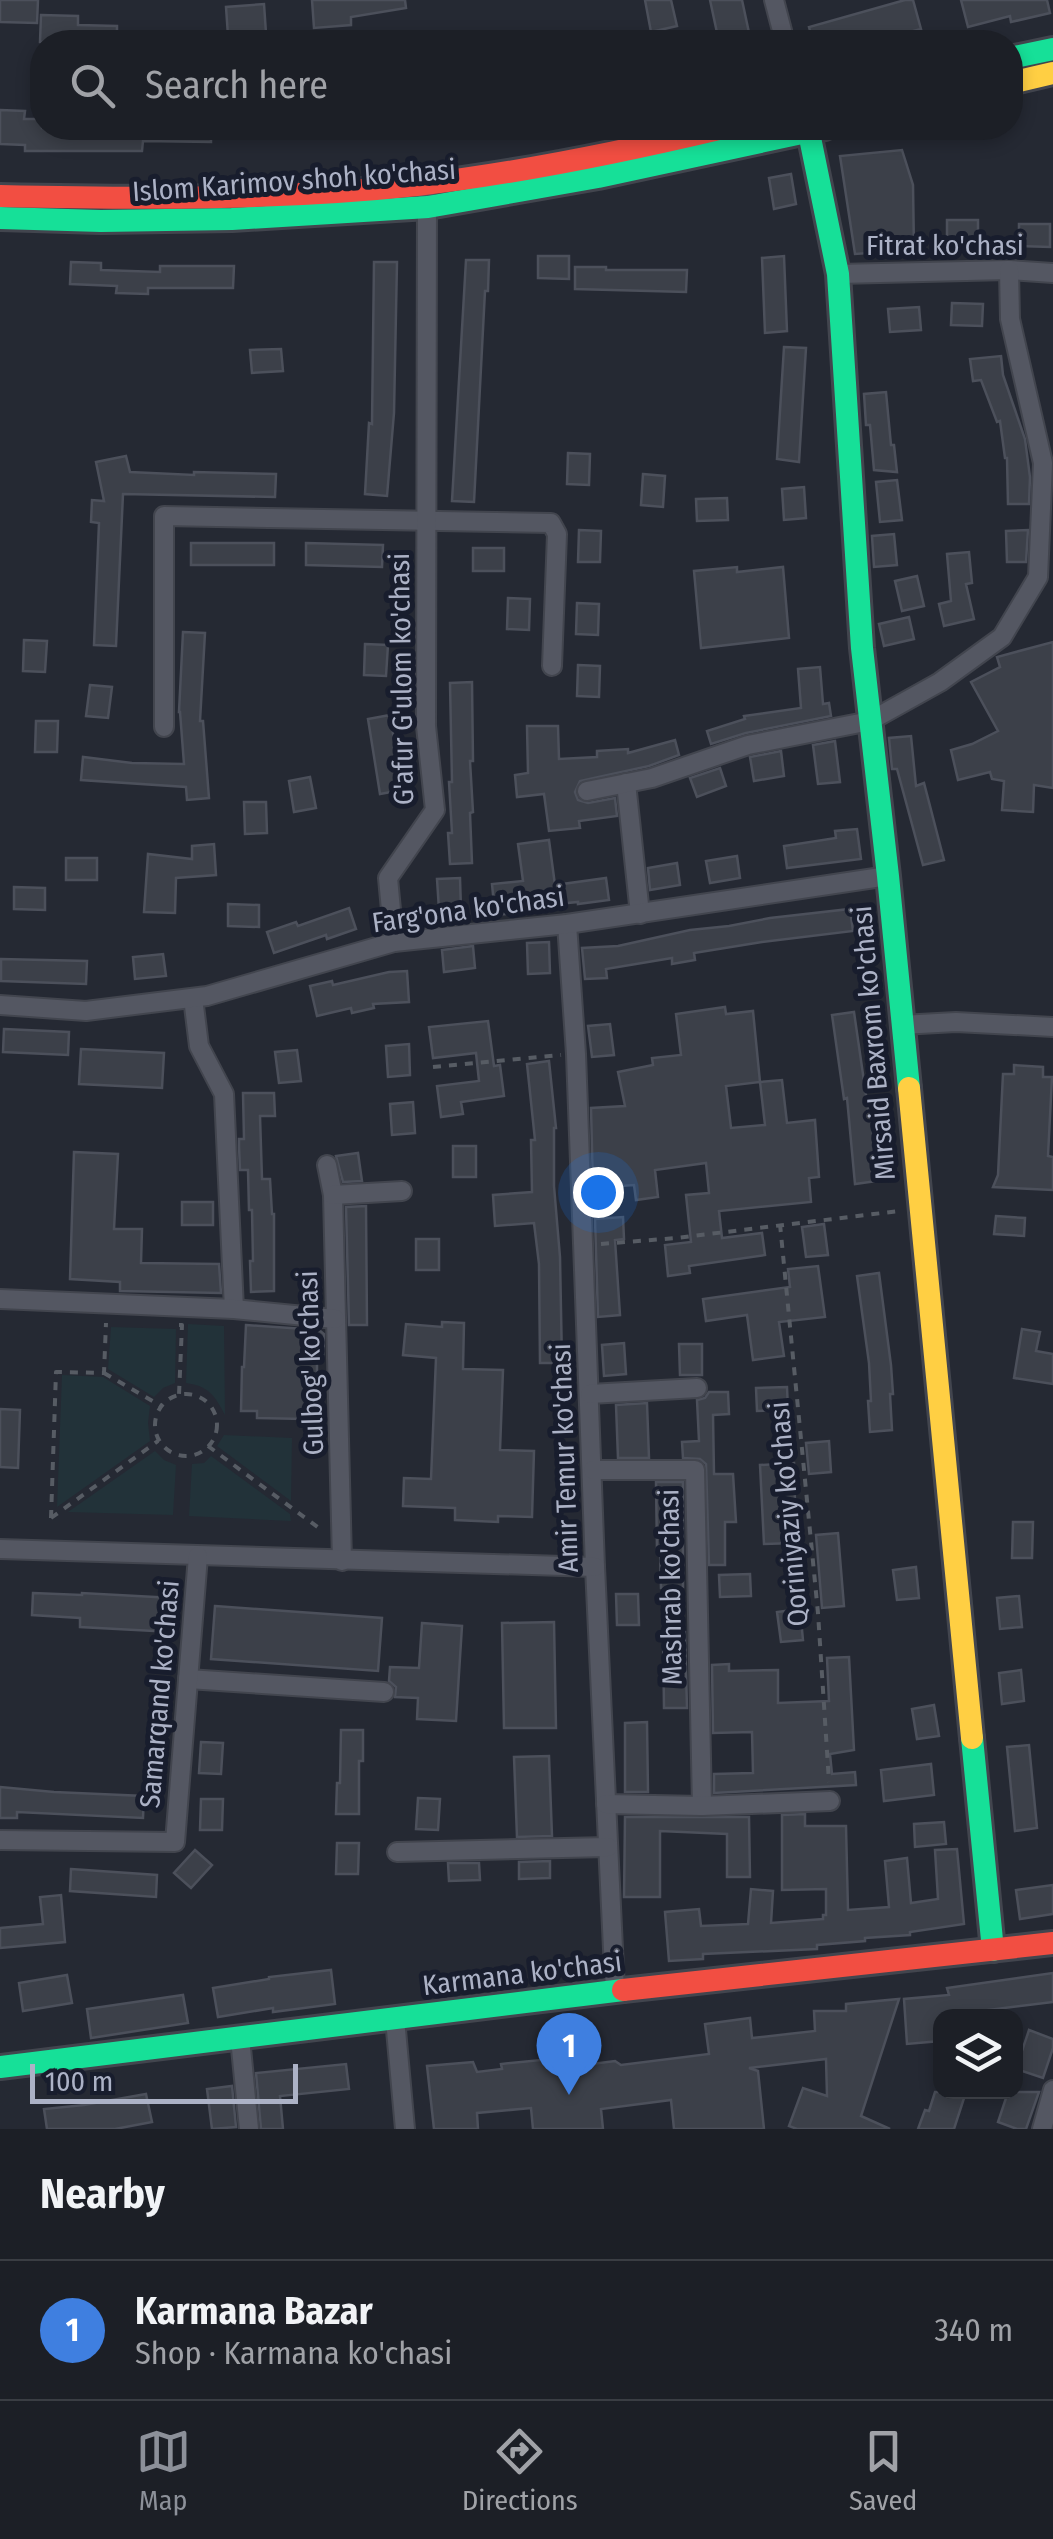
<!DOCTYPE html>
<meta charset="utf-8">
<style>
:root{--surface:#1c1f26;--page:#292c32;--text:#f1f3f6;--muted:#a0a2a7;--line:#3a3d43;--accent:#8c9099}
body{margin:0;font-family:"Fira Sans Condensed",sans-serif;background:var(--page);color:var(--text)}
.controls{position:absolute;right:30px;bottom:30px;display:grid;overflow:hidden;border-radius:20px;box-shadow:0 5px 15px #0003}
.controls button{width:90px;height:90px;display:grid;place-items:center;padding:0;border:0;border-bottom:2px solid var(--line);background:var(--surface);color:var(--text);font:50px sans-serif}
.scale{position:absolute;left:30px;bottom:25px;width:268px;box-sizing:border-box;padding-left:10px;border:5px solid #acb2c6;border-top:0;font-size:28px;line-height:35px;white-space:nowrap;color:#acb2c6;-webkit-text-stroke:8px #181d2d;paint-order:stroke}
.you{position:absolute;left:598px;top:1192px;width:35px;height:35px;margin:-25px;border:8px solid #fff;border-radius:50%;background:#1a73e8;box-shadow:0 0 0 15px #1a73e833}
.badge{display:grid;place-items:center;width:65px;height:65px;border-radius:50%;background:var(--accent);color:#fff;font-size:32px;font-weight:700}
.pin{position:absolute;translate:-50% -82px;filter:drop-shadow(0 2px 5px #0008)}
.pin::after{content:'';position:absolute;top:52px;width:35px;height:30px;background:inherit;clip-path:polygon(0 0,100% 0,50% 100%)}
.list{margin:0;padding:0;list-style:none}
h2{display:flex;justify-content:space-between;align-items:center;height:130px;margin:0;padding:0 40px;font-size:42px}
h2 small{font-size:32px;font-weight:400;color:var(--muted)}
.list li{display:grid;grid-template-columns:65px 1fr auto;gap:30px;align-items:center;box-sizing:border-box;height:140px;padding:0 40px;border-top:2px solid var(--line)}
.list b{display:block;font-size:38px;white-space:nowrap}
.list p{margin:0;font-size:32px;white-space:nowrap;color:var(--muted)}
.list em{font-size:32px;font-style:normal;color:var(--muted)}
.icon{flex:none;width:55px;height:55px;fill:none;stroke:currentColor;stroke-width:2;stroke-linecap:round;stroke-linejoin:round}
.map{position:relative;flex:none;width:1053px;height:2129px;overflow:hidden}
.search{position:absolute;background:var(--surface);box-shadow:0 5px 15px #0003;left:30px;right:30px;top:30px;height:110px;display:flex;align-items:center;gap:25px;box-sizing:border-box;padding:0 35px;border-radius:40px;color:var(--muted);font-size:38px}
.sheet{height:270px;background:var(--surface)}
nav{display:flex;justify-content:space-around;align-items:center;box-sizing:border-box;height:140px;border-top:2px solid var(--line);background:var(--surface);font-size:28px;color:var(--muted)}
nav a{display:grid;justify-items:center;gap:5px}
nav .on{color:var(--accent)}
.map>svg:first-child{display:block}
.green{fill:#223239}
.building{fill:#3c4049;stroke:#4c505b;stroke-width:2.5}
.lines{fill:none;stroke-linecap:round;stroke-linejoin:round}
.street-casing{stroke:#42454e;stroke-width:22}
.fast-casing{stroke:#42454e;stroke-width:28}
.slow-casing{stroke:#42454e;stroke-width:28}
.jam-casing{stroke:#42454e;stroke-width:28}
.path{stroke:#575c64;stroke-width:4;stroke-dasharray:8 8;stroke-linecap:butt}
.street{stroke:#545762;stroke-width:18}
.fast{stroke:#16e098;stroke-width:22}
.slow{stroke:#ffcf43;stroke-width:22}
.jam{stroke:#f24e42;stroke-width:22}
.labels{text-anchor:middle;stroke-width:10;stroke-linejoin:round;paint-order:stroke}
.street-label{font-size:28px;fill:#acb2c6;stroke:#181d2d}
</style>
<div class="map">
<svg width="1053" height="2129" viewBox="0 0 1053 2129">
<rect width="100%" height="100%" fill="#252933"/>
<g class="green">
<path d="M188 1324 224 1326 225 1415C215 1396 209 1386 186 1383Z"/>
<polygon points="111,1327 176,1329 175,1383 163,1388 154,1397 108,1369"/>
<polygon points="62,1375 103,1377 150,1406 148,1423 150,1441 57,1507"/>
<polygon points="224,1435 292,1438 291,1501 217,1446"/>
<polygon points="155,1451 164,1460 176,1465 173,1515 68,1512"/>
<polygon points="211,1456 290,1514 291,1521 189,1516 192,1464 204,1463"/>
</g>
<g class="building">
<polygon points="0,0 38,0 37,23 0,22"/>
<polygon points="312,0 405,0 406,8 351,17 351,25 314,28"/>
<polygon points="645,0 671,0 677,26 651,32"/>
<polygon points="710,0 742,0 751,42 719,42"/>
<polygon points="905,0 913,0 921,29 872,42 813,42 809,27"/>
<polygon points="961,0 1047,0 1050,13 1011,22 1010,16 968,27"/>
<polygon points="264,4 266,33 228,36 226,7"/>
<polygon points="41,15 78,16 78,25 117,26 117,42 40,42"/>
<polygon points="0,110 25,111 24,119 42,119 42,128 211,128 211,142 143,141 142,151 25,151 25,145 0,144"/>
<polygon points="902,150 913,185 914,250 855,254 840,156"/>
<polygon points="791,174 796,204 774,209 769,178"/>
<rect x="947" y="220" width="31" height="22"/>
<polygon points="1019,224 1050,224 1050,247 1019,246"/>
<polygon points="538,256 569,256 569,279 538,278"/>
<polygon points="784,256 787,331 765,333 762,258"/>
<polygon points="466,260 489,260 488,291 485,291 474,502 452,501"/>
<polygon points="71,262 101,263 101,270 160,272 160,266 234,266 233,288 148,288 148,294 116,293 117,286 70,284"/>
<polygon points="374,262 397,262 394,413 387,496 365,494 369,423 372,424"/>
<polygon points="575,267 606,267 606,270 687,270 686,292 575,289"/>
<polygon points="952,303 983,304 982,326 951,325"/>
<polygon points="919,307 921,330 890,332 888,309"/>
<polygon points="784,347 806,348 799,462 777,459"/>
<polygon points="281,349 283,371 252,373 250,350"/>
<polygon points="1001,356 1003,375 1025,439 1030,477 1029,504 1008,504 1007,458 1005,458 1000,421 997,422 981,380 973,381 970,359"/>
<polygon points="886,392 891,445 894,445 897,472 874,470 870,425 866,425 864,394"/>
<polygon points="568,453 590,454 589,485 567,484"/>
<polygon points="126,456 130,472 194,475 194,472 276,474 275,497 123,494 116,646 94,645 99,523 91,522 92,500 104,501 96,462"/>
<polygon points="643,474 665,476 663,507 641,505"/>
<polygon points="897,480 902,520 880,522 876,482"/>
<polygon points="804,487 806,518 784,520 782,489"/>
<polygon points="727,498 728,520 697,521 696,499"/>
<polygon points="579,530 601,531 600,562 578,562"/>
<polygon points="1028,530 1026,562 1007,562 1006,531"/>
<polygon points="894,534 897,565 874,567 872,536"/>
<rect x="191" y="543" width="83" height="22"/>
<polygon points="306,543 383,545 382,567 306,565"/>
<rect x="473" y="548" width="31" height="23"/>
<polygon points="969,552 972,583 966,584 974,619 944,626 939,604 951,601 947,554"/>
<polygon points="737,567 737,572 783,567 789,638 701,648 694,571"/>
<polygon points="917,576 924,606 902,611 895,581"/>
<polygon points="508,598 530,599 529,630 507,629"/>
<polygon points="577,603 599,604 598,635 576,634"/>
<polygon points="909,617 914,639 884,646 879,624"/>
<polygon points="183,632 205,633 200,721 203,721 209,798 187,800 186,787 81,780 83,757 132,763 184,764 180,712 179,712"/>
<polygon points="24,640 47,641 45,672 23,671"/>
<polygon points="1053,642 1053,788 1034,785 1033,812 1002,810 1004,781 992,779 990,772 958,780 951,750 972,744 998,731 971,682 1000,667 997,657"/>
<polygon points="365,644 388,645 386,676 364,675"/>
<polygon points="578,665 600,666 599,697 577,696"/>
<polygon points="820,667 823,704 829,703 831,716 746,733 711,744 707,731 745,719 744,716 801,708 798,669"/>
<polygon points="472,682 473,761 470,761 473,812 470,813 472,863 450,864 448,833 452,833 449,782 452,782 450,683"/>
<polygon points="90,685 112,687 108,718 86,716"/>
<polygon points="390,715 402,790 380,794 368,719"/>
<polygon points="36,721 58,721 57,752 35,752"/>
<polygon points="527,726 558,726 559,759 597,757 597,751 628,749 628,753 675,740 679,755 649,766 580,781 575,792 578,800 588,803 615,798 617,816 579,821 580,828 549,831 544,794 517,797 515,775 528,773"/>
<polygon points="911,736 916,786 924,783 944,860 923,865 897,769 892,769 889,738"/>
<polygon points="835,741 840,782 818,784 813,745"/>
<polygon points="781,751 784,776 754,781 750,757"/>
<polygon points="720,768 726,786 697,797 690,778"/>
<polygon points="310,777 316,808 294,812 289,781"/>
<polygon points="244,802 266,802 267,833 245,834"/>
<polygon points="857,829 861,859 787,868 784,846 836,838 835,831"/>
<polygon points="549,840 555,885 606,878 609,900 578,904 578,902 517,908 517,913 495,915 492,884 523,881 518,844"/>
<polygon points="214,844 216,875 176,878 175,913 144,912 148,854 192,859 192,846"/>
<polygon points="737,856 740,878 710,883 706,861"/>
<rect x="66" y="858" width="31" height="22"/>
<polygon points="677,863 680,885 650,890 648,868"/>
<polygon points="460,878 461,909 439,910 437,879"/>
<polygon points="14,887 45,888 45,910 14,909"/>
<polygon points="228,904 259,905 259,927 228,926"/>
<polygon points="349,908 356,929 327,939 326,935 274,953 267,932 296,922 298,926"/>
<polygon points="850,909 853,931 762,942 694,953 695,960 672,964 672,958 606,969 607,978 585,979 582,948 618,946 690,930 729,926 770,918"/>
<polygon points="549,942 550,973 528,974 527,943"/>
<polygon points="473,946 475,968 444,972 442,950"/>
<polygon points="163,954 166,976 135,979 133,957"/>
<polygon points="1,959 87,961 86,984 1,981"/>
<polygon points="407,971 409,1002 373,1004 374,1008 352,1013 351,1008 317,1016 310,986 332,981 333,985 389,972"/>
<polygon points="725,1007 726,1014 753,1011 760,1082 726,1086 731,1128 765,1125 760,1082 782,1080 787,1123 815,1120 819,1177 809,1178 811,1202 719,1211 722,1238 762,1233 765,1255 689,1266 690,1273 668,1276 665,1245 691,1242 686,1195 709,1193 706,1163 655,1170 658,1197 636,1200 634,1185 593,1188 591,1108 625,1106 618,1072 653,1065 652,1058 681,1055 676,1014"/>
<polygon points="854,1012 868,1109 871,1109 877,1181 855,1184 847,1098 844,1099 832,1015"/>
<polygon points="488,1021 494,1066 500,1065 504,1096 461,1102 463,1114 441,1117 437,1086 479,1081 476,1053 433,1058 429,1027"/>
<polygon points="610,1024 614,1055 592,1057 588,1026"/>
<polygon points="4,1029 69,1032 68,1055 3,1052"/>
<polygon points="409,1044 410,1075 388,1077 386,1046"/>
<polygon points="81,1049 164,1053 162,1088 79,1084"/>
<polygon points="297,1050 301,1081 279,1083 275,1052"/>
<polygon points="549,1061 556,1128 554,1128 554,1186 560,1257 562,1363 540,1363 539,1264 534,1223 495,1226 493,1195 532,1192 531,1140 535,1140 527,1064"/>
<polygon points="1014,1065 1043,1067 1043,1077 1052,1077 1048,1156 1053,1157 1053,1190 993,1187 998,1175 1003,1074 1014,1074"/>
<polygon points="243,1093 274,1093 275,1116 260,1116 262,1179 270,1179 272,1214 274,1214 274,1291 251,1292 250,1261 253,1261 252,1210 249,1210 248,1170 240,1170 239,1146 239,1139 244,1139"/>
<polygon points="413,1102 415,1133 392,1135 390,1104"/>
<rect x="453" y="1146" width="23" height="31"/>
<polygon points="74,1152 118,1154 114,1229 142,1229 141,1263 219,1264 221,1293 120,1291 120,1282 70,1279"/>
<polygon points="358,1153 362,1181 343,1182 336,1156"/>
<rect x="182" y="1202" width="31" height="23"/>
<polygon points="366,1206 367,1325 349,1325 346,1207"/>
<polygon points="996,1216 1025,1218 1024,1236 994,1234"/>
<polygon points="623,1217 624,1239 615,1240 620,1315 598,1317 595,1219"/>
<polygon points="824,1224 828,1255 806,1257 802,1227"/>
<rect x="416" y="1239" width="23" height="31"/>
<polygon points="818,1266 825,1317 779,1322 784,1356 753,1360 747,1315 706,1321 703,1299 790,1287 788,1269"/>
<polygon points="879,1273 891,1365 893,1394 890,1394 892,1430 870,1432 868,1401 871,1401 869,1363 857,1276"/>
<polygon points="442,1322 464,1323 463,1369 503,1370 500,1450 534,1451 532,1517 498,1516 498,1522 455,1520 455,1508 403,1506 404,1478 431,1479 436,1358 403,1355 406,1324 442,1327"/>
<polygon points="246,1325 319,1330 324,1334 323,1360 317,1360 317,1409 304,1409 304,1419 257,1418 257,1411 241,1411 242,1367 244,1367"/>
<polygon points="1022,1329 1040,1332 1036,1351 1053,1354 1053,1384 1014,1378"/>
<polygon points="624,1343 626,1374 604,1376 602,1345"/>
<polygon points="679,1344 702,1344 702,1375 680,1375"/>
<polygon points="787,1387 788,1410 757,1411 756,1388"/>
<polygon points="709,1392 728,1392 729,1414 713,1415 714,1474 733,1474 736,1522 725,1522 725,1565 709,1565 706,1464 700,1459 683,1458 682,1442 699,1441 697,1400 705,1398"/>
<polygon points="647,1403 649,1458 618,1458 616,1405"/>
<polygon points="0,1409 20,1410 18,1468 0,1467"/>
<polygon points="829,1441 831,1472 809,1474 806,1443"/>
<polygon points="794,1463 796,1543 764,1544 760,1465"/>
<polygon points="656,1482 683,1482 683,1587 661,1588 660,1550 657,1550"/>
<polygon points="1013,1522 1033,1522 1032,1558 1012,1558"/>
<polygon points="838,1533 844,1606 822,1608 816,1535"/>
<polygon points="916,1567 919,1598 897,1600 893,1570"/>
<polygon points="750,1574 751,1596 720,1597 719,1575"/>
<polygon points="33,1593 82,1595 82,1593 173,1598 172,1632 80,1627 80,1618 32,1615"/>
<polygon points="616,1594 638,1594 639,1625 617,1625"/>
<polygon points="1019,1596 1022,1627 1000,1629 997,1598"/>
<polygon points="215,1606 382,1618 378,1671 211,1659"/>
<polygon points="800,1609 803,1640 781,1642 777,1612"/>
<polygon points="554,1622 556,1728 504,1728 502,1623"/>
<polygon points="422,1623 462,1626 456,1721 417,1719 418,1698 395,1697 396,1687 389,1681 390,1667 419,1668"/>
<polygon points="663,1632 685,1632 687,1708 664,1708"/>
<polygon points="849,1657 854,1750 830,1754 832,1774 855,1772 856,1785 714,1793 714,1774 753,1773 752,1732 713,1733 712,1665 729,1664 729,1671 778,1670 778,1703 829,1701 827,1658"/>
<polygon points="1021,1670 1024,1701 1002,1704 999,1673"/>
<polygon points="934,1705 939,1736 917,1739 912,1709"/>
<polygon points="647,1722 648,1792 625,1792 625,1723"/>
<polygon points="341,1730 363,1730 363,1761 359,1761 359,1814 336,1814 337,1783 340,1783"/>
<polygon points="201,1742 223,1743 221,1774 199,1773"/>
<polygon points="1029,1745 1037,1828 1015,1831 1007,1747"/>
<polygon points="549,1756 552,1836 517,1837 514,1757"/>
<polygon points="931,1764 934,1795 884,1801 881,1770"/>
<polygon points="0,1787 54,1792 144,1796 143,1818 17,1812 17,1818 0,1818"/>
<polygon points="418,1798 440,1799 438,1830 416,1829"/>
<polygon points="201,1799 223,1799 222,1830 200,1830"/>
<polygon points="805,1814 805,1826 846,1826 848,1910 889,1907 885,1861 907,1858 911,1903 938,1899 935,1850 957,1849 964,1924 910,1932 910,1935 865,1938 865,1941 817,1945 817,1949 703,1954 703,1959 669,1961 665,1912 699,1909 701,1926 748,1924 751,1889 773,1891 771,1923 823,1919 823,1915 826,1915 826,1889 782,1890 782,1815"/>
<polygon points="625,1817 749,1817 750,1877 727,1877 727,1834 660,1831 660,1897 624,1897"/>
<polygon points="944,1822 946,1844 915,1847 914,1824"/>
<polygon points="337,1843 359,1843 358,1874 336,1874"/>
<polygon points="195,1850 212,1865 191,1888 174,1873"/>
<polygon points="550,1861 550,1878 519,1879 519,1862"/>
<polygon points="448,1863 479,1863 480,1880 449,1881"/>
<polygon points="71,1869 157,1875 156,1897 70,1891"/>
<polygon points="1053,1885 1053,1914 1020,1919 1016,1890"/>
<polygon points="61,1895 65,1942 0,1948 0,1928 43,1924 40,1897"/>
<polygon points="331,1970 335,2004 273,2012 273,2008 218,2017 213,1988 269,1979 269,1977"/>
<polygon points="1053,1973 1053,2002 940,2016 940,2041 907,2044 904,1999 949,1995 947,1988"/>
<polygon points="67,1975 72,2003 23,2011 19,1983"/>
<polygon points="183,1995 188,2023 91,2038 87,2009"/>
<polygon points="899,1999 861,2116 890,2129 797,2129 789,2126 803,2088 827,2096 826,2059 749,2068 758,2071 764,2129 674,2129 671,2100 601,2109 603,2129 533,2129 531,2108 477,2113 478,2129 434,2129 427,2066 473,2062 477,2072 502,2069 501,2064 551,2059 552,2069 615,2061 621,2065 709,2054 705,2024 750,2018 752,2038 815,2031 814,2011 846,2011 846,2004"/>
<polygon points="1029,2030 1053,2039 1053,2048 1043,2078 1016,2069"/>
<polygon points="346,2064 349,2089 280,2096 283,2129 261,2129 256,2073"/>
<polygon points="232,2086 236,2127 212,2129 207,2089"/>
<polygon points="935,2092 966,2092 954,2129 918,2129 925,2110 929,2111"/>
<polygon points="1008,2092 1039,2092 1026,2129 1017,2129 998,2122"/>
<polygon points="146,2094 152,2122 115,2129 47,2129 44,2109 84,2105"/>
</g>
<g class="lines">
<g class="street-casing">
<g id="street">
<polyline points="774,0 785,42"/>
<polyline points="838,274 1009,270 1053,273"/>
<polyline points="164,727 164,516 551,523 557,534 552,666"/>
<polyline points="626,783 640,914"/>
<polyline points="587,791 652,778 748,745 870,721 940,682 1002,637 1038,577 1043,463 1010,319 1009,270"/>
<polyline points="567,924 576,1054 595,1567 615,1991"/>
<polyline points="394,942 388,878 435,810 426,726 427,199"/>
<polyline points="193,998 199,1046 224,1094 234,1309"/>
<polyline points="0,1005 86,1011 207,996 394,942 567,924 888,876"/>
<polyline points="901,1025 956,1022 1053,1027"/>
<polyline points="327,1165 333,1195 342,1561"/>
<polyline points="333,1195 402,1191"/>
<polyline points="0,1299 234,1309 335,1319"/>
<polyline points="590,1394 697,1388"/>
<polyline points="593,1470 695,1470 702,1806"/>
<polyline points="0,1549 595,1567"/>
<polyline points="188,1679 384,1692"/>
<polyline points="606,1804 702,1806 830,1801"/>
<polyline points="0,1840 175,1842 198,1556"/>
<polyline points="397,1852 608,1847"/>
<polyline points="395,2019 405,2129"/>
<polyline points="240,2038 249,2129"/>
<polyline points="1042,2129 1053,2090"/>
</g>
</g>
<g class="fast-casing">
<g id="fast">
<polyline points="1010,58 1053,49"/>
<polyline points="808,128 838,274 862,648 888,876 909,1088"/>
<polyline points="0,218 101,221 232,219 428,207 598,177 825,128"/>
<polyline points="972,1738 993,1950"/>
<polyline points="0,2067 623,1990"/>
</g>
</g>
<g class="slow-casing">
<g id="slow">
<polyline points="1010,83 1053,73"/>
<polyline points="909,1088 972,1738"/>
</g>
</g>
<g class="jam-casing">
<g id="jam">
<path d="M0 196C139 199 278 200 417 185 520 173 622 152 723 128"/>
<polyline points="623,1990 1053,1943"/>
</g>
</g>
<g class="path">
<polyline points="433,1067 561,1055"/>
<polyline points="780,1224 818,1613 829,1782"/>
<polyline points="601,1244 676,1238 899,1211"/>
<polyline points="179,1325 182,1325 179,1395"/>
<polyline points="104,1373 161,1406"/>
<circle cx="186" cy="1425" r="31"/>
<polyline points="208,1446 319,1528"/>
<polyline points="51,1518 56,1372 104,1373 106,1323"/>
<polyline points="51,1518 158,1441"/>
</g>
<use href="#street" class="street"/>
<use href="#fast" class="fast"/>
<use href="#slow" class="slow"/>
<use href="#jam" class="jam"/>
</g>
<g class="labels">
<g class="street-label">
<text transform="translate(294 180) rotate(-4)" y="10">Islom Karimov shoh ko'chasi</text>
<text x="945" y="255">Fitrat ko'chasi</text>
<text transform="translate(401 679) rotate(-91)" y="10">G'afur G'ulom ko'chasi</text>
<text transform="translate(468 909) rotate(-8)" y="10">Farg'ona ko'chasi</text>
<text transform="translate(873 1043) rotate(-95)" y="10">Mirsaid Baxrom ko'chasi</text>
<text transform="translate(310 1363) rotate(-92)" y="10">Gulbog' ko'chasi</text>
<text transform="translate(564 1458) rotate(-92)" y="10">Amir Temur ko'chasi</text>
<text transform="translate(788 1514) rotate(-95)" y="10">Qoriniyaziy ko'chasi</text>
<text transform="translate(670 1587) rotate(-91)" y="10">Mashrab ko'chasi</text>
<text transform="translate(159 1694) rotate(-85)" y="10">Samarqand ko'chasi</text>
<text transform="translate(522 1973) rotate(-7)" y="10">Karmana ko'chasi</text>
</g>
</g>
</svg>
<div class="controls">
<button><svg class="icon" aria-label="layers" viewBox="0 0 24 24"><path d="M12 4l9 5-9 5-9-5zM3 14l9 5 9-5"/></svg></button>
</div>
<div class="scale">100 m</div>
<div class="you"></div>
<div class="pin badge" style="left:569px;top:2095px;background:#3f7fe0">1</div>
<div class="search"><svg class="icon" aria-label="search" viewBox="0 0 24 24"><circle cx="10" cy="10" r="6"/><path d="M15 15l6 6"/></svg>Search here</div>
</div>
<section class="sheet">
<h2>Nearby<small></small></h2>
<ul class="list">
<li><span class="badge" style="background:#3f7fe0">1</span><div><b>Karmana Bazar</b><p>Shop · Karmana ko'chasi</p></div><em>340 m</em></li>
</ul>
</section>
<nav>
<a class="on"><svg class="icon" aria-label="map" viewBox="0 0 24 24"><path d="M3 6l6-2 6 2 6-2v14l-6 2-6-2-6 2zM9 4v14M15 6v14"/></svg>Map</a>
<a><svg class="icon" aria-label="directions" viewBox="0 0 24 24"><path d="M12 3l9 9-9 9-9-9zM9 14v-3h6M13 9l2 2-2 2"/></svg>Directions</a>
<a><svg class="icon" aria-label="saved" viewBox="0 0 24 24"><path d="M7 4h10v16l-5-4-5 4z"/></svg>Saved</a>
</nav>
